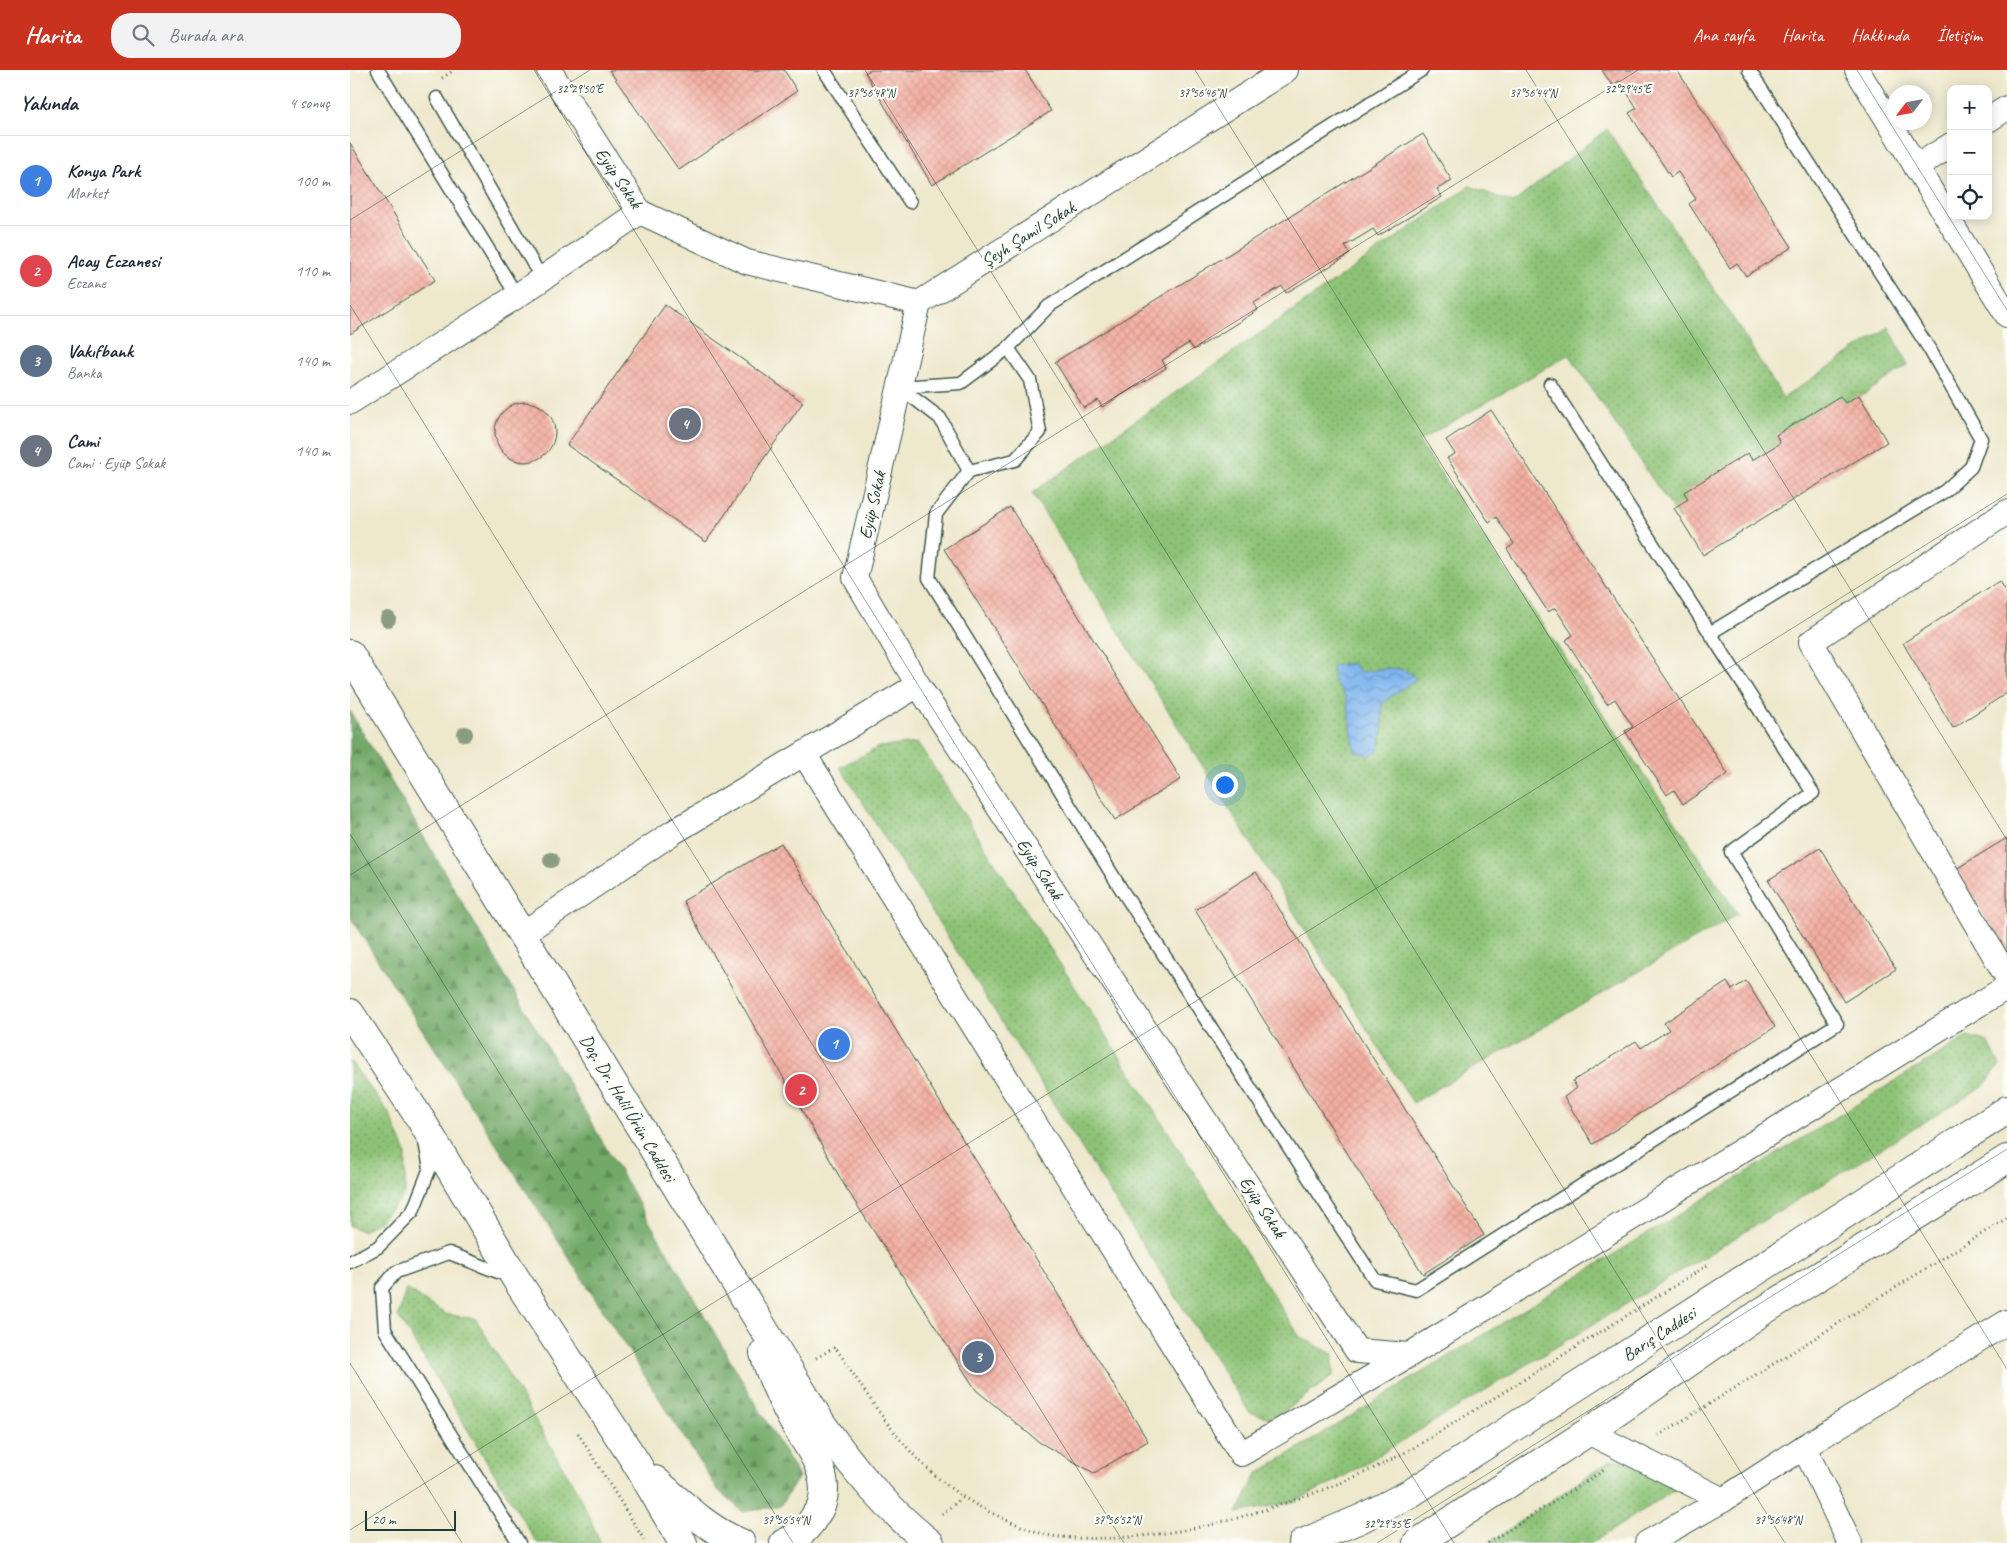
<!DOCTYPE html>
<html lang="tr">
<meta charset="utf-8">
<style>
:root{--surface:#fff;--page:#f2f2f3;--text:#1f2937;--muted:#747a83;--line:#e0e1e3;--accent:#c8321e}
body{margin:0;font-family:Caveat,sans-serif;background:var(--page);color:var(--text)}
.controls{position:absolute;right:15px;top:15px;display:grid;overflow:hidden;border-radius:10px;box-shadow:0 2px 12px #0003}
.controls button{width:45px;height:45px;display:grid;place-items:center;padding:0;border:0;border-bottom:1px solid var(--line);background:var(--surface);color:var(--text);font:25px sans-serif}
.compass{position:absolute;left:1537px;top:15px;width:45px;height:45px;border-radius:50%;background:var(--surface);box-shadow:0 2px 12px #0003;rotate:238deg}
.scale{position:absolute;left:15px;bottom:12px;width:91px;box-sizing:border-box;padding-left:5px;border:2px solid #1f3d34;border-top:0;font-size:14px;line-height:18px;white-space:nowrap;color:#1f3d34;-webkit-text-stroke:4px #fdfcf7;paint-order:stroke}
.you{position:absolute;left:874px;top:714px;width:18px;height:18px;margin:-12px;border:4px solid #fff;border-radius:50%;background:#1a73e8;box-shadow:0 0 0 8px #1a73e833}
.badge{display:grid;place-items:center;width:32px;height:32px;border-radius:50%;background:var(--accent);color:#fff;font-size:16px;font-weight:700}
.pin{position:absolute;translate:-50% -50%;border:2px solid #fff;box-shadow:0 1px 5px #0006}
.list{margin:0;padding:0;list-style:none}
h2{display:flex;justify-content:space-between;align-items:center;height:65px;margin:0;padding:0 20px;font-size:21px}
h2 small{font-size:16px;font-weight:400;color:var(--muted)}
.list li{display:grid;grid-template-columns:32px 1fr auto;gap:15px;align-items:center;box-sizing:border-box;height:90px;padding:0 20px;border-top:1px solid var(--line)}
.list b{display:block;font-size:19px;white-space:nowrap}
.list p{margin:0;font-size:16px;white-space:nowrap;color:var(--muted)}
.list em{font-size:16px;font-style:normal;color:var(--muted)}
.icon{flex:none;width:28px;height:28px;fill:none;stroke:currentColor;stroke-width:2;stroke-linecap:round;stroke-linejoin:round}
.map{position:relative;flex:none;width:1657px;height:1473px;overflow:hidden}
header{display:flex;align-items:center;gap:30px;box-sizing:border-box;height:70px;padding:0 25px;background:var(--accent);color:#fff}
header strong{font-size:24px}
nav{display:flex;gap:28px;margin-inline-start:auto;font-size:18px}
.search{width:350px;height:45px;background:var(--page);display:flex;align-items:center;gap:12px;box-sizing:border-box;padding:0 18px;border-radius:20px;color:var(--muted);font-size:19px}
main{display:flex}
aside{flex:1;background:var(--surface)}
.map>svg:first-child{display:block}
.grass{fill:url(#grass-dots);stroke:#568055}
.forest{fill:url(#forest-firs);stroke:#48734e}
.water{fill:url(#water-waves);stroke:#4f7991}
.building{fill:url(#building-cross-hatch)}
.lines{fill:none;stroke-linecap:round;stroke-linejoin:round}
.service-casing{stroke:#3e574b;stroke-width:15}
.minor-casing{stroke:#3e574b;stroke-width:26}
.secondary-casing{stroke:#3e574b;stroke-width:30}
.primary-casing{stroke:#3e574b;stroke-width:30}
.path{stroke:#3e574b;stroke-width:3;stroke-dasharray:1 4;stroke-linecap:butt}
.service{stroke:#fff;stroke-width:12}
.minor{stroke:#fff;stroke-width:24}
.secondary{stroke:#fff;stroke-width:28}
.primary{stroke:#fff;stroke-width:28}
.tree{fill:#8b9c81}
.ticks{fill:none;stroke:#1f3d34;stroke-width:1;stroke-opacity:0.45}
.labels{text-anchor:middle;stroke-width:4.5;stroke-linejoin:round;paint-order:stroke}
.street-label{font-size:18px;fill:#1f3d34;stroke:#fdfcf7}
.ticks-label{font-size:12px;text-anchor:middle;fill:#1f3d34;stroke:#fdfcf7;stroke-width:4.5;stroke-linejoin:round;paint-order:stroke}
</style>
<header>
<strong>Harita</strong>
<div class="search"><svg class="icon" aria-label="search" viewBox="0 0 24 24"><circle cx="10" cy="10" r="6"/><path d="M15 15l6 6"/></svg>Burada ara</div>
<nav><a>Ana sayfa</a><a>Harita</a><a>Hakkında</a><a>İletişim</a></nav>
</header>
<main>
<aside>
<h2>Yakında<small>4 sonuç</small></h2>
<ul class="list">
<li><span class="badge" style="background:#3f7fe0">1</span><div><b>Konya Park</b><p>Market</p></div><em>100 m</em></li>
<li><span class="badge" style="background:#e0444e">2</span><div><b>Acay Eczanesi</b><p>Eczane</p></div><em>110 m</em></li>
<li><span class="badge" style="background:#5c6f8a">3</span><div><b>Vakıfbank</b><p>Banka</p></div><em>140 m</em></li>
<li><span class="badge" style="background:#6b7280">4</span><div><b>Cami</b><p>Cami · Eyüp Sokak</p></div><em>140 m</em></li>
</ul>
</aside>
<div class="map">
<svg width="1657" height="1473" viewBox="0 0 1657 1473">
<defs>
<pattern id="grass-dots" width="8" height="8" patternUnits="userSpaceOnUse" patternTransform="scale(1.25)"><rect width="8" height="8" fill="#8dc376"/><path d="M2 2h.1M6 6h.1" fill="none" stroke="#73a062" stroke-width="1.8" stroke-linecap="round"/></pattern>
<pattern id="forest-firs" width="22" height="20" patternUnits="userSpaceOnUse" patternTransform="scale(1.25)"><rect width="22" height="20" fill="#72a967"/><path d="M5 1l3.5 6h-7zM16 11l3.5 6h-7z" fill="#5d8b56"/></pattern>
<pattern id="water-waves" width="16" height="10" patternUnits="userSpaceOnUse" patternTransform="scale(1.25)"><rect width="16" height="10" fill="#7fb5ee"/><path d="M0 5q4-4 8 0t8 0" fill="none" stroke="#6794c2"/></pattern>
<pattern id="building-cross-hatch" width="8" height="8" patternUnits="userSpaceOnUse" patternTransform="scale(1.25)"><rect width="8" height="8" fill="#f4afa2"/><path d="M0 0l8 8M0 8l8-8" fill="none" stroke="#d1978c"/></pattern>
</defs>
<rect width="100%" height="100%" fill="#fdfcf7"/>
<filter id="ink" filterUnits="userSpaceOnUse"><feTurbulence type="fractalNoise" baseFrequency=".02" numOctaves="2"/><feDisplacementMap in="SourceGraphic" scale="10" xChannelSelector="R" yChannelSelector="G"/><feConvolveMatrix kernelMatrix="1 2 1 2 8 2 1 2 1" color-interpolation-filters="sRGB"/></filter>
<filter id="wash" filterUnits="userSpaceOnUse"><feTurbulence type="fractalNoise" baseFrequency=".0096" numOctaves="4" result="noise"/><feDisplacementMap in="SourceGraphic" scale="20" xChannelSelector="R" yChannelSelector="G"/><feGaussianBlur stdDeviation="1.12" result="paint"/><feColorMatrix in="noise" values="0 0 0 0 0 0 0 0 0 0 0 0 0 0 0 0 0 1.4 0 .05"/><feComposite in="paint" operator="in"/></filter>
<g filter="url(#wash)">
<rect width="100%" height="100%" fill="#eee8cc"/>
<g class="grass">
<polygon points="1257,59 1383,248 1433,328 1539,257 1558,295 1329,449 1219,285 1069,371 1388,844 1063,1033 682,423 1120,116 1163,133"/>
<polygon points="568,673 950,1267 983,1284 983,1306 924,1349 899,1342 490,697 529,677"/>
<polygon points="1618,966 1638,972 1650,995 1634,1016 988,1410 943,1432 887,1443 907,1404"/>
<polygon points="0,991 39,1043 56,1083 55,1125 32,1149 13,1161 0,1156"/>
<polygon points="56,1219 95,1244 126,1249 227,1421 251,1473 187,1473 48,1246"/>
<polygon points="1261,1390 1287,1393 1326,1419 1242,1473 1139,1473"/>
</g>
<polygon class="forest" points="0,641 449,1407 430,1436 393,1442 368,1420 0,847"/>
<path class="water" d="M1001 593 1011 602C1030 600 1053 592 1066 609 1054 618 1042 624 1032 635V664L1029 680 1019 686 1005 681 996 628 984 611 982 596Z"/>
<g id="blocks">
<g class="building">
<polygon points="259,0 434,0 447,21 329,100"/>
<polygon points="520,0 675,0 701,41 582,115 515,3"/>
<polygon points="1252,0 1327,0 1442,177 1396,206 1387,193 1380,198 1339,134 1346,129 1337,116 1328,102 1321,107 1279,43 1287,38 1278,24 1269,11 1262,15"/>
<polygon points="1073,64 1102,111 1087,119 1092,127 1028,166 1023,159 1010,167 995,176 1000,184 936,223 932,216 904,233 908,240 844,280 839,273 812,290 816,298 752,337 748,330 734,338 705,292"/>
<polygon points="0,73 85,210 0,264"/>
<polygon points="315,235 453,332 356,472 217,375"/>
<polygon points="1509,325 1537,372 1353,485 1324,438 1338,429 1334,422 1398,383 1402,390 1417,381 1430,373 1426,365 1490,326 1495,333"/>
<circle cx="175" cy="362" r="30"/>
<polygon points="1141,340 1378,704 1333,734 1324,720 1317,725 1275,661 1283,657 1265,629 1257,634 1216,570 1223,565 1205,538 1198,542 1157,479 1164,474 1146,447 1139,452 1097,388 1105,384 1096,370"/>
<polygon points="660,437 831,709 765,750 594,479"/>
<polygon points="1649,511 1657,525 1657,623 1603,658 1553,573"/>
<polygon points="1657,768 1657,884 1606,799"/>
<polygon points="431,773 798,1371 744,1403 689,1372 626,1320 496,1118 333,831"/>
<polygon points="1470,778 1546,899 1494,932 1418,810"/>
<polygon points="906,802 1134,1165 1073,1204 845,840"/>
<polygon points="1396,911 1425,957 1243,1074 1214,1027 1227,1018 1223,1011 1286,971 1291,978 1319,960 1314,953 1377,912 1382,920"/>
</g>
</g>
</g>
<g filter="url(#ink)">
<use href="#blocks" fill-opacity="0" stroke="#3e574b" stroke-width="1"/>
<g class="lines">
<g class="service-casing">
<g id="service">
<polyline points="28,0 167,226"/>
<polyline points="474,0 560,132"/>
<polyline points="87,28 192,209"/>
<polyline points="549,317 590,348 619,401 586,444 579,508 773,822 1025,1210 1066,1220 1487,954 1381,782 1463,723 1200,314"/>
<polyline points="549,317 611,313 658,278 699,236 1072,0"/>
<polyline points="619,401 665,390 690,362 680,310 658,278"/>
<polyline points="1360,563 1595,421 1621,397 1631,369 1580,280 1399,0"/>
<polyline points="0,1192 28,1177 63,1141 80,1098 75,1072"/>
<polyline points="161,1207 99,1183 46,1202 32,1218 35,1260 169,1473"/>
</g>
</g>
<g class="minor-casing">
<g id="minor">
<polyline points="199,0 290,142 397,192 569,233 936,0"/>
<polyline points="1507,0 1657,245"/>
<polyline points="1638,50 1657,38"/>
<polyline points="1566,97 1601,75"/>
<polyline points="569,233 505,508 568,615 1007,1281 1059,1285"/>
<polyline points="0,332 167,226 290,142"/>
<polyline points="1657,442 1461,572 1657,907"/>
<polyline points="454,684 891,1384 1059,1285 1657,917"/>
<polyline points="172,864 322,763 568,615"/>
<polyline points="1238,1362 1373,1430"/>
<polyline points="1454,1377 1500,1473"/>
<polyline points="1297,1473 1373,1430 1454,1377 1657,1252"/>
</g>
</g>
<g class="secondary-casing">
<g id="secondary">
<polyline points="953,1473 1010,1449 1061,1423 1657,1040"/>
<polyline points="1067,1473 1238,1362 1413,1241 1657,1089"/>
</g>
</g>
<g class="primary-casing">
<g id="primary">
<path d="M0 584 472 1354C505 1401 535 1437 580 1473"/>
<polyline points="0,943 71,1050 166,1209 287,1394 333,1473"/>
<path d="M414 1283C421 1307 432 1331 444 1353 458 1377 481 1403 472 1433 471 1438 467 1442 465 1446 458 1458 447 1468 434 1473"/>
<path d="M305 1410C331 1433 358 1460 391 1473"/>
</g>
</g>
<g class="path">
<polyline points="92,8 104,0"/>
<path d="M466 1288 485 1277C510 1313 533 1352 563 1384 587 1410 615 1431 648 1446 665 1454 682 1461 701 1466 759 1473 830 1464 887 1448 952 1429 1017 1406 1075 1371L1358 1195"/>
<polyline points="228,1363 296,1473"/>
<polyline points="1308,1366 1657,1148"/>
<polyline points="592,1444 613,1427"/>
<polyline points="1138,1473 1254,1400"/>
</g>
<use href="#service" class="service"/>
<use href="#minor" class="minor"/>
<use href="#secondary" class="secondary"/>
<use href="#primary" class="primary"/>
</g>
<g class="tree">
<circle cx="38" cy="549" r="8"/>
<circle cx="115" cy="664" r="8"/>
<circle cx="201" cy="790" r="8"/>
</g>
</g>
<path class="ticks" d="M184 0 1104 1473M515 0 1435 1473M845 0 1657 1299M1176 0 1657 770M1507 0 1657 240M0 150 240 0M0 235 774 1473M0 764 443 1473M0 805 1288 0M0 1293 112 1473M0 1460 1657 424M1027 1473 1657 1079"/>
<g class="labels">
<g class="street-label">
<text transform="translate(269 108) rotate(56)" y="6">Eyüp Sokak</text>
<text transform="translate(678 164) rotate(-32)" y="6">Şeyh Şamil Sokak</text>
<text transform="translate(522 435) rotate(-77)" y="6">Eyüp Sokak</text>
<text transform="translate(690 799) rotate(57)" y="6">Eyüp Sokak</text>
<text transform="translate(278 1038) rotate(59)" y="6">Doç. Dr. Halil Ürün Caddesi</text>
<text transform="translate(913 1137) rotate(57)" y="6">Eyüp Sokak</text>
<text transform="translate(1309 1264) rotate(-33)" y="6">Barış Caddesi</text>
</g>
</g>
<g class="ticks-label">
<text x="230" y="23">32°29'50"E</text>
<text x="1278" y="23">32°29'45"E</text>
<text x="521" y="27">37°56'48"N</text>
<text x="1183" y="27">37°56'44"N</text>
<text x="852" y="27">37°56'46"N</text>
<text x="436" y="1454">37°56'54"N</text>
<text x="767" y="1454">37°56'52"N</text>
<text x="1428" y="1454">37°56'48"N</text>
<text x="1037" y="1458">32°29'35"E</text>
</g>
</svg>
<div class="controls">
<button>+</button>
<button>−</button>
<button><svg class="icon" aria-label="locate" viewBox="0 0 24 24"><circle cx="12" cy="12" r="6"/><path d="M12 2v4M12 18v4M2 12h4M18 12h4"/></svg></button>
</div>
<svg class="compass" viewBox="-18 -18 36 36"><path d="M0-13l5 13h-10z" fill="#e53935"/><path d="M0 13l5-13h-10z" fill="#747a83"/></svg>
<div class="scale">20 m</div>
<div class="you"></div>
<div class="pin badge" style="left:484px;top:974px;background:#3f7fe0">1</div>
<div class="pin badge" style="left:451px;top:1020px;background:#e0444e">2</div>
<div class="pin badge" style="left:628px;top:1287px;background:#5c6f8a">3</div>
<div class="pin badge" style="left:335px;top:354px;background:#6b7280">4</div>
</div>
</main>
